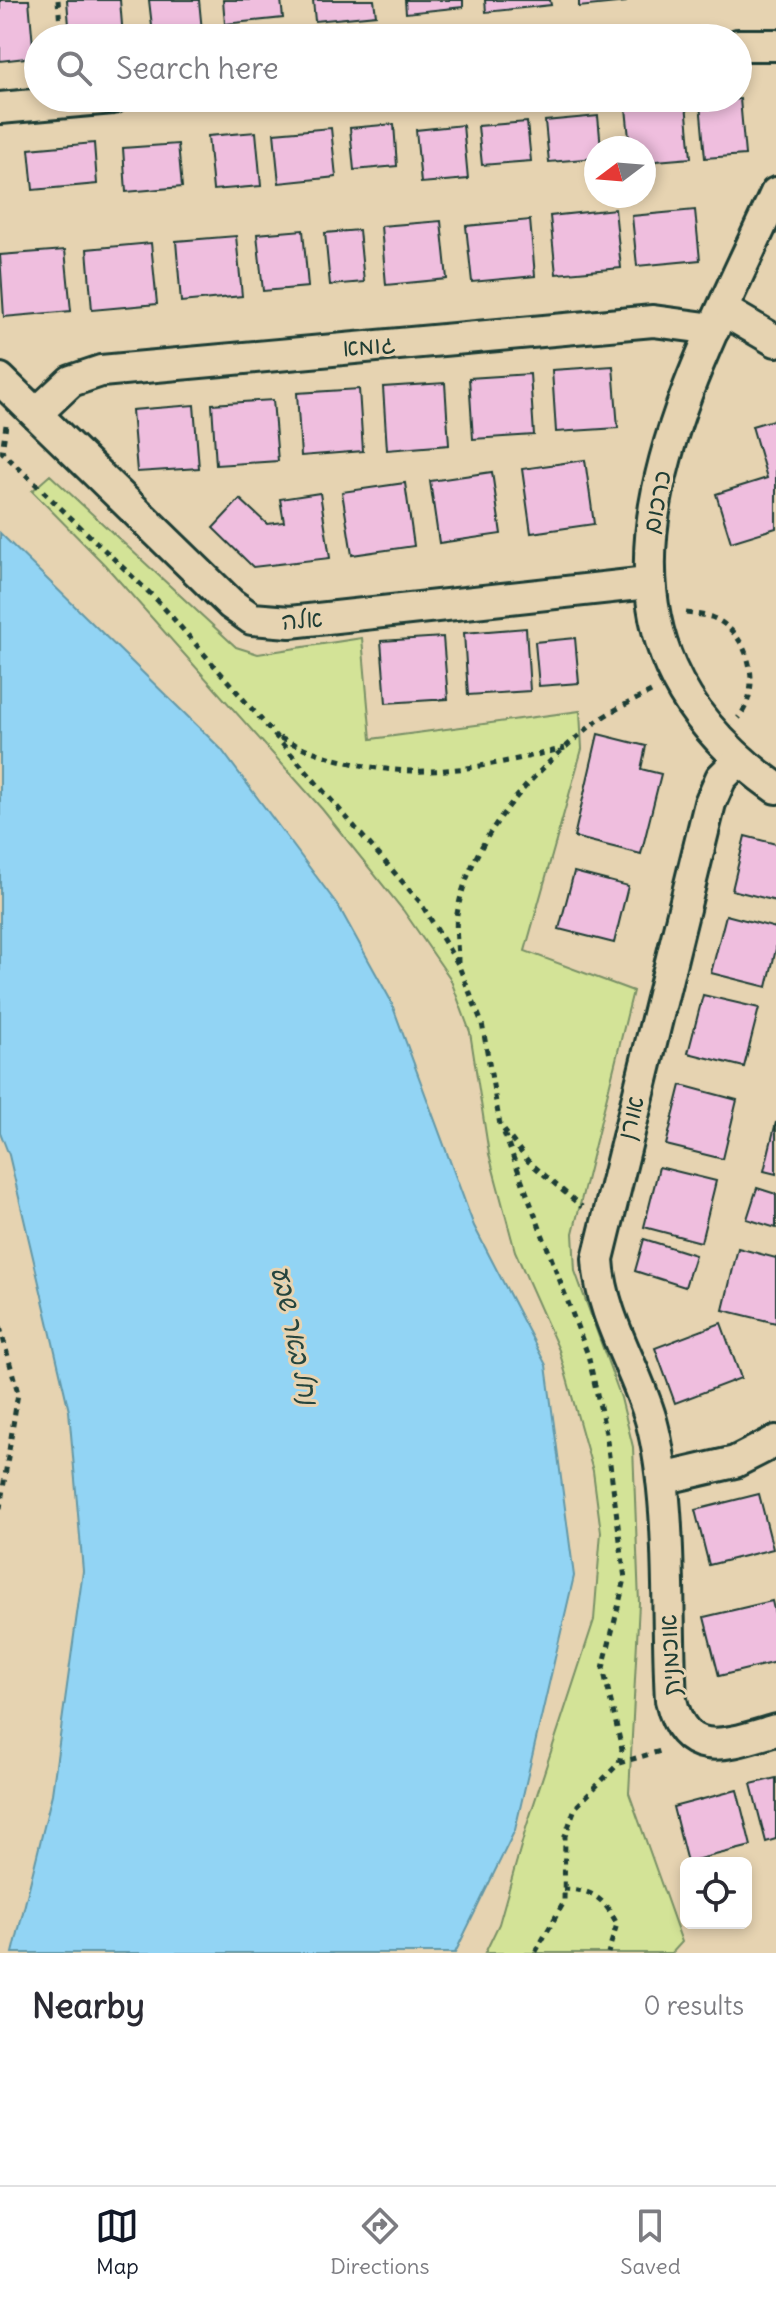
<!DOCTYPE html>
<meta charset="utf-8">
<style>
:root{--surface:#fff;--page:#f7f7f7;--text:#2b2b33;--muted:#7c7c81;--line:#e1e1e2;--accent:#111827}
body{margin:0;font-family:Delius,"Playpen Sans Hebrew",sans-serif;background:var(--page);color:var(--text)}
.controls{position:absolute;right:24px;bottom:24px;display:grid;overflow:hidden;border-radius:12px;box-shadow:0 4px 12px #0003}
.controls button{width:72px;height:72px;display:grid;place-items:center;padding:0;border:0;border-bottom:2px solid var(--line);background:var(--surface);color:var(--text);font:40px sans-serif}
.compass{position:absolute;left:584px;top:136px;width:72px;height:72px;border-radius:50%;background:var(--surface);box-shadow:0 4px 12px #0003;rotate:254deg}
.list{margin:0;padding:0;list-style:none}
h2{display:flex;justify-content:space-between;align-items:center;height:104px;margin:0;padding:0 32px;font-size:34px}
h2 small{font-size:26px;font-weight:400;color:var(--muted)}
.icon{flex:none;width:44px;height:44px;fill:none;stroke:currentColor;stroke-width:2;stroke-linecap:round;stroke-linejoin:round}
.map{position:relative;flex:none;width:776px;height:1953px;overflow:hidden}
.search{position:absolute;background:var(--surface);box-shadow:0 4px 12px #0003;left:24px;right:24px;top:24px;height:88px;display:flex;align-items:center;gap:20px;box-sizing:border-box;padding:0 28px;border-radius:44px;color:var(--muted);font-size:30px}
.sheet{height:232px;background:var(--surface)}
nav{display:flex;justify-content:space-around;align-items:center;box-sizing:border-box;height:112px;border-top:2px solid var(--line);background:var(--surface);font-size:22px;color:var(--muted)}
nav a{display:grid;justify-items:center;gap:4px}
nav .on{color:var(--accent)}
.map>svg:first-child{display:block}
.green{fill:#d3e397;stroke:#799066;stroke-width:2}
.water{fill:#92d4f4;stroke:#6498a7;stroke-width:2}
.building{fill:#efbede;stroke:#1f3d34;stroke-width:2}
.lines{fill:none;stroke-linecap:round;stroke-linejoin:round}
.street-casing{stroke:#1f3d34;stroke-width:36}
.path{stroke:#1f3d34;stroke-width:5;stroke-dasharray:6 6;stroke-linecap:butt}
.street{stroke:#e6d3b1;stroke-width:30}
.labels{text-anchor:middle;stroke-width:6;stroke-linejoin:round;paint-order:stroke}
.street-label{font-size:24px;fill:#1f3d34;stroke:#e6d3b1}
.water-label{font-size:26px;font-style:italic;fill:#25453e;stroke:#e6d3b1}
</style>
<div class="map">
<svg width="776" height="1953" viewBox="0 0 776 1953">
<rect width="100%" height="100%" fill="#e6d3b1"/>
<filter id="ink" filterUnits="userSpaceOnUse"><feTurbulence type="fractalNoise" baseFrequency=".0125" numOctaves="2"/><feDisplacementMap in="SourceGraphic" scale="16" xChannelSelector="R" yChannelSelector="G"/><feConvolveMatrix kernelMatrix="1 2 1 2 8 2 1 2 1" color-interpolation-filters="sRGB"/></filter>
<g filter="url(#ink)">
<polygon class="green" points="50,475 236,647 258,654 362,638 371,739 580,711 582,749 525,951 633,991 573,1233 575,1271 621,1398 633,1447 639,1603 629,1793 682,1942 672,1953 485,1953 499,1924 526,1828 594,1620 601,1532 593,1471 559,1350 515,1251 489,1154 470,1032 450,978 403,910 322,809 104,564 32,491"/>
<polygon class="water" points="0,533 221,749 339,907 390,999 474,1226 546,1365 574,1576 515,1830 455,1953 13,1953 52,1794 83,1571 69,1411 9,1155 0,1132"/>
<g class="building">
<polygon points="0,0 29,0 34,57 0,61"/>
<polygon points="67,0 120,0 123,38 70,38"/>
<polygon points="149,0 199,0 202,31 153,35"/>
<polygon points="223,0 281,0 283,18 225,24"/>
<polygon points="313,0 374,0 376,15 315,21"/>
<polygon points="405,0 463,0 463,7 406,13"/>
<polygon points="485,0 550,0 551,5 486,12"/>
<polygon points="579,0 626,0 626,2 579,7"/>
<polygon points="740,99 745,155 705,158 700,103"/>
<polygon points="686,103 691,158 644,162 644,148 630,148 626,108"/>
<polygon points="598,116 601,148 596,148 596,158 549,162 545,121"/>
<polygon points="527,122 531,161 482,165 478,126"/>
<polygon points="394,124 397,166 354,170 350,128"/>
<polygon points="463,125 468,179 421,183 416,130"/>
<polygon points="331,128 336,177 279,183 274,133"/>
<polygon points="256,132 261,186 213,190 208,136"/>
<polygon points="94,143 97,184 33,190 29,149"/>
<polygon points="178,144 182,187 126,192 123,148"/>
<polygon points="615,209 621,268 556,274 550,216"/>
<polygon points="695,210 700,260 637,266 632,216"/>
<polygon points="530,220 535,276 472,282 466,226"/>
<polygon points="441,221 447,279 386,285 381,226"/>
<polygon points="303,230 308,287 263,291 257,234"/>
<polygon points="359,230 364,282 330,285 325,233"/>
<polygon points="236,236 242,296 181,302 176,241"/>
<polygon points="151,243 157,304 92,310 87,249"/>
<polygon points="65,250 71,311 4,317 0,255"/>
<polygon points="613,366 618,428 556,432 552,370"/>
<polygon points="530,374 534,435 473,439 469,378"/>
<polygon points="445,383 449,445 387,450 383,387"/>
<polygon points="359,389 363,451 301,456 297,393"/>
<polygon points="273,400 278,461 216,465 212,404"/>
<polygon points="194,405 199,468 137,472 132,410"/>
<polygon points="776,419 776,528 731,542 716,494 767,478 752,426"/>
<polygon points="585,460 594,524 531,533 522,469"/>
<polygon points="492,472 501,534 439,543 430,481"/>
<polygon points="405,483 414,546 352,555 342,492"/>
<polygon points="320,493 330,558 253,567 213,528 240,499 267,524 284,522 280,499"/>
<polygon points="526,628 530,691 468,695 464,633"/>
<polygon points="443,637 448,699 386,703 381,641"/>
<polygon points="575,638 579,683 539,686 535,642"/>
<polygon points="598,734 646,746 641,769 661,774 641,854 574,837"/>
<polygon points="745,836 776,844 776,901 732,890"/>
<polygon points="574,872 628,886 614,943 559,929"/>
<polygon points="726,915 776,928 776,949 767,987 711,973"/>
<polygon points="703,995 759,1008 744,1067 688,1053"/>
<polygon points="681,1085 737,1100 723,1159 666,1145"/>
<polygon points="776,1122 776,1174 764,1171"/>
<polygon points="659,1167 716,1181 701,1242 644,1227"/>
<polygon points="757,1188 776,1194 776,1228 747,1219"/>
<polygon points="644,1239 695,1255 685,1287 635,1271"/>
<polygon points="738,1248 776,1258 776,1323 723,1310"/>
<polygon points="721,1323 741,1378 675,1403 655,1348"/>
<polygon points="759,1494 773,1549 709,1565 695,1510"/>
<polygon points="772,1601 776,1618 776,1662 719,1676 704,1617"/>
<polygon points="776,1778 776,1839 766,1842 751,1784"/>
<polygon points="737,1790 751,1846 687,1862 673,1807"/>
</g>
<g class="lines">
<g class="street-casing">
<g id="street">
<polyline points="738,45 776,45"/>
<polyline points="0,108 113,98"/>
<path d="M776 193C686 391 544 625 776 788"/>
<polyline points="723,310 776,341"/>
<polyline points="0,379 231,604 252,619 290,622 648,583"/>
<polyline points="37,413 71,381 101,371 653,321 714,329"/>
<path d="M738 761 721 778 710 803 598 1259C601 1317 635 1365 651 1420 673 1501 666 1614 671 1700 685 1762 728 1744 776 1730"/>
<polyline points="662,1479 735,1462 776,1441"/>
</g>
</g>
<g class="path">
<polyline points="58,0 61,38"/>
<polyline points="6,425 2,452 158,601 420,902 458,964 482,1023 500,1125 528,1161 582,1207"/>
<path d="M686 613C693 614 703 615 711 617 749 631 764 688 738 718"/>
<path d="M280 738C386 786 455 775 565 748"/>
<path d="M458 963C458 947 455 929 457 914 470 837 536 768 596 722 613 709 636 700 655 690"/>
<polyline points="504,1133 588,1355 606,1433 625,1579 603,1668 622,1749 619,1763 575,1808 565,1836 564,1902 535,1953"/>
<polyline points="0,1327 18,1393 0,1508"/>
<polyline points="619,1763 664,1750"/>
<path d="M563 1889C592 1889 604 1898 617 1924L608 1953"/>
</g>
<use href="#street" class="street"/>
</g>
</g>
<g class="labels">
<g class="street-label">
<text transform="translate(369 346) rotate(-5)" y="8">גומא</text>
<text transform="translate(657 502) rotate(-79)" y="8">כרכום</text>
<text transform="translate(302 620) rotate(-4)" y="8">אלה</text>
<text transform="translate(631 1118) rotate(-76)" y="8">אורן</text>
<text transform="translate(670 1655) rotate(-93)" y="8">אוכמנית</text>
</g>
<g class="water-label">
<text transform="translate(295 1335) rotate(78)" y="9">נחל באר שבע</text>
</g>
</g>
</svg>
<div class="controls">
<button><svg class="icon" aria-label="locate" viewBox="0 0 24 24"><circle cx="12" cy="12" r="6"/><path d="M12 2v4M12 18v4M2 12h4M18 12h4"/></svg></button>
</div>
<svg class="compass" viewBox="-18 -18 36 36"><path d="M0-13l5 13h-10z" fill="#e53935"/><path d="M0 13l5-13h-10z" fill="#7c7c81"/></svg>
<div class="search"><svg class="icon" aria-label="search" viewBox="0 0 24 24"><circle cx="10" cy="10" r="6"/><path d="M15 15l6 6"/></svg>Search here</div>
</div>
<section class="sheet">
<h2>Nearby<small>0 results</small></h2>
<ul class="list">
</ul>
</section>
<nav>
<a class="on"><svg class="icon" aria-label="map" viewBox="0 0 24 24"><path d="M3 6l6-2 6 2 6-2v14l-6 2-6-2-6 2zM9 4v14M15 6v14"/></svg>Map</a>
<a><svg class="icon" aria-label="directions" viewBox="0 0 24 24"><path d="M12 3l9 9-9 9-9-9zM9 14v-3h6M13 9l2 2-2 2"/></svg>Directions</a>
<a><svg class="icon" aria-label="saved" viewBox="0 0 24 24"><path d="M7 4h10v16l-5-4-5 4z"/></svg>Saved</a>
</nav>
